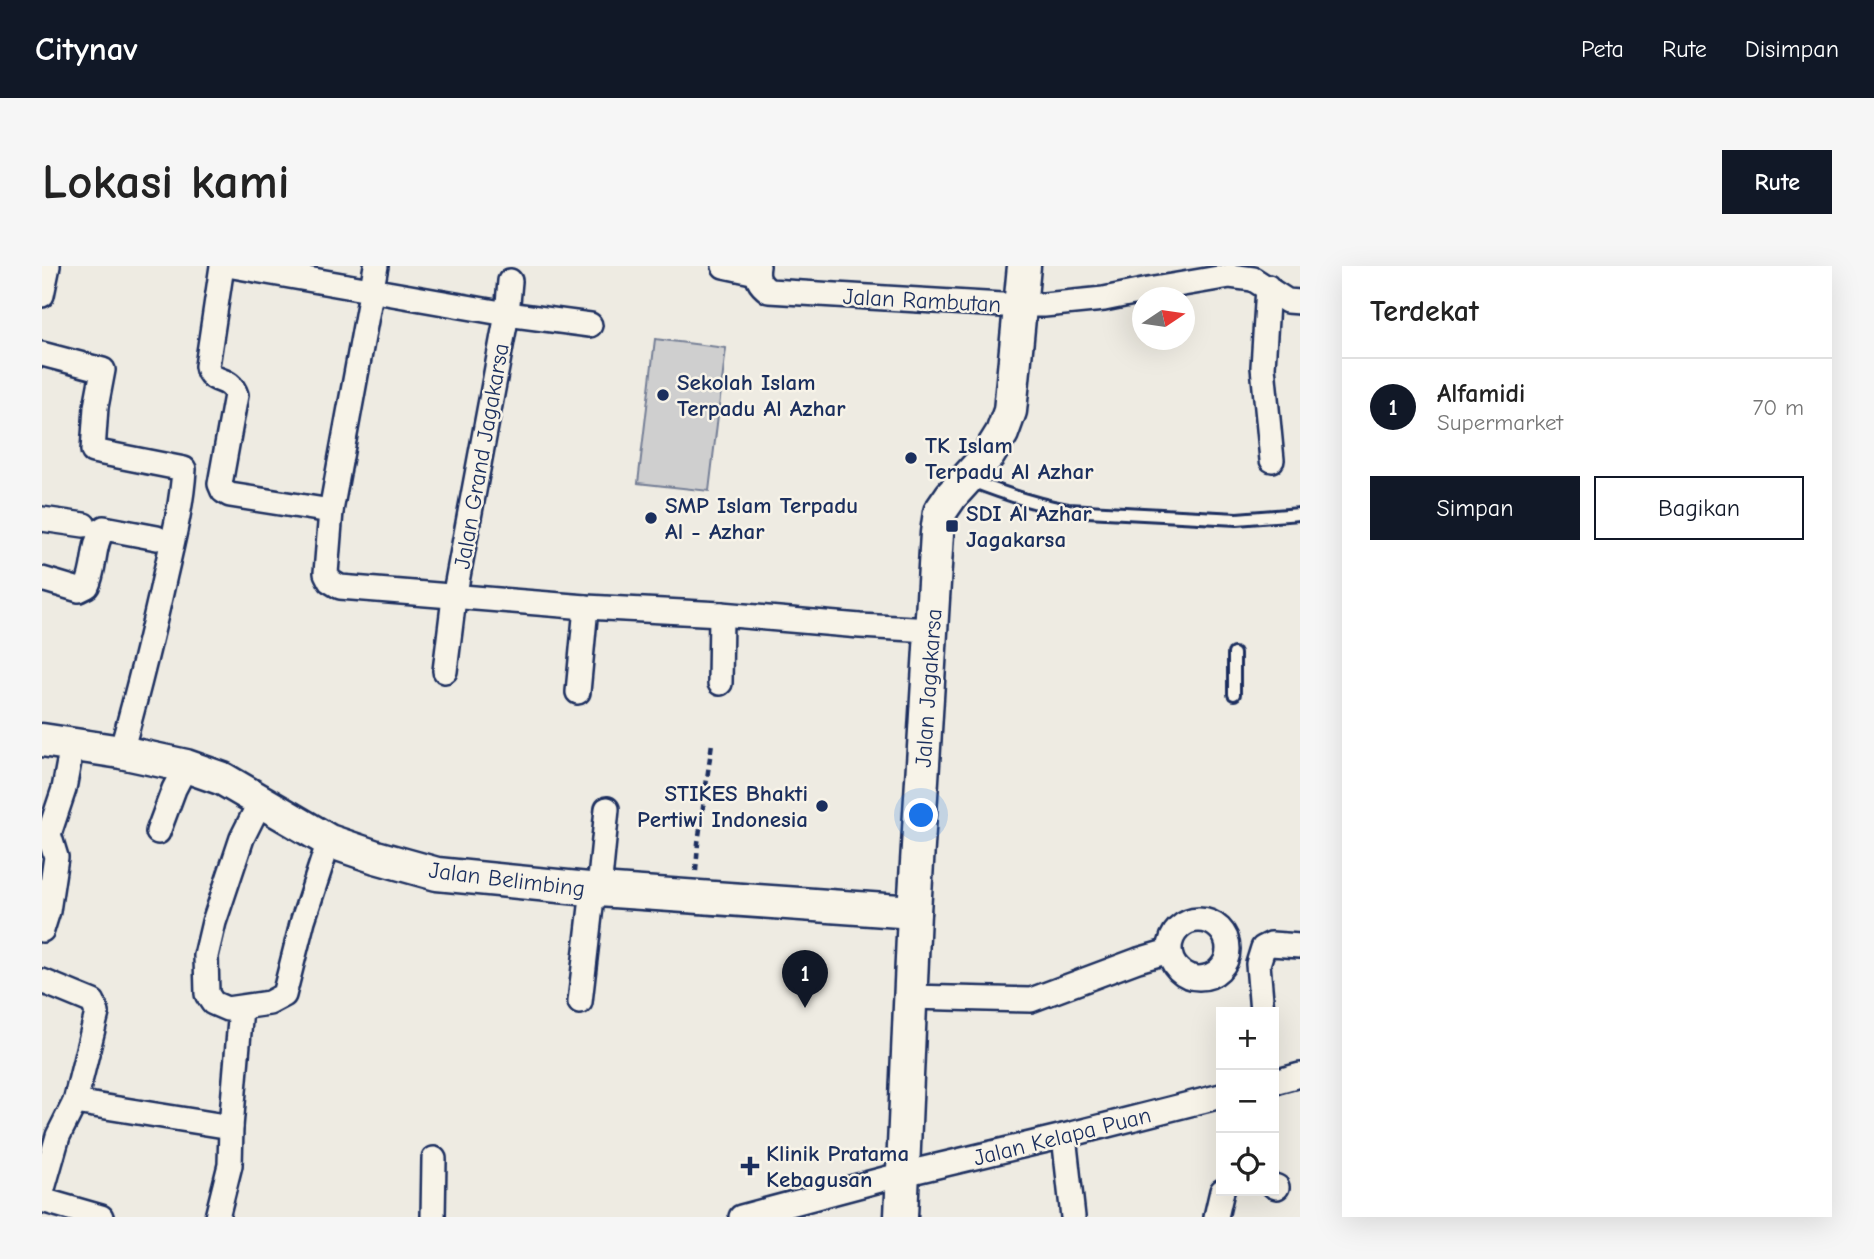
<!DOCTYPE html>
<html lang="id">
<meta charset="utf-8">
<style>
:root{--surface:#fff;--page:#f6f6f6;--text:#222;--muted:#767676;--line:#e0e0e0;--accent:#111827}
body{margin:0;font-family:"Comic Neue",sans-serif;background:var(--page);color:var(--text)}
.controls{position:absolute;right:21px;bottom:21px;display:grid;overflow:hidden;border-radius:0px;box-shadow:0 7px 28px #0002}
.controls button{width:63px;height:63px;display:grid;place-items:center;padding:0;border:0;border-bottom:2px solid var(--line);background:var(--surface);color:var(--text);font:35px sans-serif}
.compass{position:absolute;left:1090px;top:21px;width:63px;height:63px;border-radius:50%;background:var(--surface);box-shadow:0 7px 28px #0002;rotate:77deg}
.you{position:absolute;left:880px;top:550px;width:24px;height:24px;margin:-18px;border:5px solid #fff;border-radius:50%;background:#1a73e8;box-shadow:0 0 0 10px #1a73e833}
.badge{display:grid;place-items:center;width:46px;height:46px;border-radius:50%;background:var(--accent);color:#fff;font-size:23px;font-weight:700}
.pin{position:absolute;translate:-50% -58px;filter:drop-shadow(0 2px 4px #0008)}
.pin::after{content:'';position:absolute;top:37px;width:24px;height:21px;background:inherit;clip-path:polygon(0 0,100% 0,50% 100%)}
.list{margin:0;padding:0;list-style:none}
h2{display:flex;justify-content:space-between;align-items:center;height:91px;margin:0;padding:0 28px;font-size:30px}
h2 small{font-size:23px;font-weight:400;color:var(--muted)}
.list li{display:grid;grid-template-columns:46px 1fr auto;gap:21px;align-items:center;box-sizing:border-box;height:98px;padding:0 28px;border-top:2px solid var(--line)}
.list b{display:block;font-size:26px;white-space:nowrap}
.list p{margin:0;font-size:23px;white-space:nowrap;color:var(--muted)}
.list em{font-size:23px;font-style:normal;color:var(--muted)}
.actions{display:flex;gap:14px;padding:21px 28px}
.actions a{flex:1;padding:16px 0;border:2px solid var(--accent);border-radius:0px;text-align:center;font-size:24px;color:var(--accent)}
.actions .main{background:var(--accent);color:#fff}
.icon{flex:none;width:38px;height:38px;fill:none;stroke:currentColor;stroke-width:2;stroke-linecap:round;stroke-linejoin:round}
.map{position:relative;flex:none;width:1258px;height:951px;overflow:hidden;border-radius:0px}
header{display:flex;align-items:center;gap:42px;box-sizing:border-box;height:98px;padding:0 35px;background:var(--accent);color:#fff}
header strong{font-size:33px}
nav{display:flex;gap:38px;margin-inline-start:auto;font-size:24px}
.intro{display:flex;align-items:center;justify-content:space-between;box-sizing:border-box;height:168px;padding:0 42px}
h1{margin:0;font-size:49px}
.button{padding:18px 32px;border-radius:0px;background:var(--accent);color:#fff;font-size:24px;font-weight:700}
main{display:flex;gap:42px;padding:0 42px}
aside{flex:1;background:var(--surface);border-radius:0px;box-shadow:0 7px 28px #0002}
.map>svg:first-child{display:block}
.green{fill:#cfcfcf;stroke:#757f96;stroke-width:2}
.lines{fill:none;stroke-linecap:round;stroke-linejoin:round}
.lane-casing{stroke:#1b2f5e;stroke-width:16}
.street-casing{stroke:#1b2f5e;stroke-width:28}
.secondary-casing{stroke:#1b2f5e;stroke-width:37}
.path{stroke:#1b2f5e;stroke-width:4.5;stroke-dasharray:7 5;stroke-linecap:butt}
.lane{stroke:#f7f3e8;stroke-width:10}
.street{stroke:#f7f3e8;stroke-width:23}
.secondary{stroke:#f7f3e8;stroke-width:32}
.poi-dot{fill:#1b2f5e;stroke:#f7f3e8;stroke-width:2.5}
.labels{text-anchor:middle;stroke-width:5;stroke-linejoin:round;paint-order:stroke}
.street-label{font-size:23px;fill:#1b2f5e;stroke:#f7f3e8}
.poi-label{font-size:23px;font-weight:bold;fill:#1b2f5e;stroke:#f7f3e8;text-anchor:start}
</style>
<header>
<strong>Citynav</strong>
<nav><a>Peta</a><a>Rute</a><a>Disimpan</a></nav>
</header>
<div class="intro"><h1>Lokasi kami</h1><a class="button">Rute</a></div>
<main>
<div class="map">
<svg width="1258" height="951" viewBox="0 0 1258 951">
<rect width="100%" height="100%" fill="#eeebe2"/>
<filter id="ink" filterUnits="userSpaceOnUse"><feTurbulence type="fractalNoise" baseFrequency=".0143" numOctaves="2"/><feDisplacementMap in="SourceGraphic" scale="14" xChannelSelector="R" yChannelSelector="G"/><feConvolveMatrix kernelMatrix="1 2 1 2 8 2 1 2 1" color-interpolation-filters="sRGB"/></filter>
<g filter="url(#ink)">
<polygon class="green" points="613,73 684,82 667,225 596,217"/>
<g class="lines">
<g class="lane-casing">
<g id="lane">
<path d="M927 214C960 227 991 238 1026 244L1195 253 1258 248"/>
<polyline points="1192,388 1192,428"/>
</g>
</g>
<g class="street-casing">
<g id="street">
<path d="M180 0 165 100C168 119 188 109 194 129L178 218 181 225 188 229 289 245"/>
<polyline points="191,0 465,48 468,15"/>
<polyline points="334,0 289,245 284,307 288,315 298,321 544,341 679,348 818,360 889,364"/>
<polyline points="682,0 715,7"/>
<path d="M716 0C714 12 717 18 727 25L960 39H1002L1062 33 1106 24 1188 10 1211 13 1245 35 1258 36"/>
<polyline points="1226,21 1221,101 1230,194"/>
<polyline points="0,29 6,0"/>
<path d="M0 88 61 104 54 141 51 185 142 203C140 239 131 274 123 309 110 369 95 428 79 486"/>
<polyline points="0,253 42,259"/>
<path d="M0 313 37 324 45 320C54 302 50 278 62 262L115 272"/>
<polyline points="403,405 412,332 465,48 548,59"/>
<polyline points="678,417 679,348"/>
<polyline points="536,426 544,341"/>
<polyline points="219,534 200,572 172,656 164,690 165,728 171,737 185,743 227,737 242,729 261,654 287,575"/>
<polyline points="116,566 132,523 144,500"/>
<polyline points="557,624 565,543"/>
<circle cx="1157" cy="683" r="29"/>
<polyline points="0,664 6,645 14,591 7,568 22,523 30,479"/>
<polyline points="0,715 51,736 55,747 33,836 189,861"/>
<polyline points="868,731 989,734 1096,694 1127,685"/>
<polyline points="538,736 551,623"/>
<polyline points="1220,746 1216,698 1221,682 1229,678 1258,680"/>
<polyline points="1232,816 1258,809"/>
<polyline points="1022,870 1031,951"/>
<polyline points="1232,920 1235,921"/>
<polyline points="0,926 16,870 33,836"/>
<polyline points="0,934 59,951"/>
<polyline points="175,951 188,899 189,861 199,742"/>
<polyline points="391,951 392,893"/>
<polyline points="699,951 861,908 1022,870 1179,830"/>
<polyline points="1174,951 1180,925"/>
</g>
</g>
<g class="secondary-casing">
<g id="secondary">
<polyline points="0,474 79,486 144,500 181,513 287,575 334,591 395,608 557,624 872,646"/>
<polyline points="859,951 872,646 895,267 898,246 909,230 947,188 960,167 968,145 982,0"/>
</g>
</g>
<polyline class="path" points="654,605 656,577 670,477"/>
<use href="#lane" class="lane"/>
<use href="#street" class="street"/>
<use href="#secondary" class="secondary"/>
</g>
</g>
<g class="poi-dot">
<circle cx="621" cy="129" r="7"/>
<circle cx="869" cy="192" r="7"/>
<circle cx="609" cy="252" r="7"/>
<rect x="903" y="253" width="14" height="14" rx="3.5"/>
<circle cx="780" cy="540" r="7"/>
<path d="M704.5 889.5h7v7h7v7h-7v7h-7v-7h-7v-7h7z"/>
</g>
<g class="labels">
<g class="street-label">
<text transform="translate(880 34) rotate(3)" y="8">Jalan Rambutan</text>
<text transform="translate(439 190) rotate(-80)" y="8">Jalan Grand Jagakarsa</text>
<text transform="translate(886 422) rotate(-86)" y="8">Jalan Jagakarsa</text>
<text transform="translate(465 613) rotate(7)" y="8">Jalan Belimbing</text>
<text transform="translate(1020 870) rotate(-14)" y="8">Jalan Kelapa Puan</text>
</g>
<g class="poi-label">
<text x="635" y="124">Sekolah Islam<tspan x="635" dy="26">Terpadu Al Azhar</tspan></text>
<text x="883" y="187">TK Islam<tspan x="883" dy="26">Terpadu Al Azhar</tspan></text>
<text x="623" y="247">SMP Islam Terpadu<tspan x="623" dy="26">Al - Azhar</tspan></text>
<text x="924" y="255">SDI Al Azhar<tspan x="924" dy="26">Jagakarsa</tspan></text>
<text x="766" y="535" text-anchor="end">STIKES Bhakti<tspan x="766" dy="26">Pertiwi Indonesia</tspan></text>
<text x="724" y="895">Klinik Pratama<tspan x="724" dy="26">Kebagusan</tspan></text>
</g>
</g>
</svg>
<div class="controls">
<button>+</button>
<button>−</button>
<button><svg class="icon" aria-label="locate" viewBox="0 0 24 24"><circle cx="12" cy="12" r="6"/><path d="M12 2v4M12 18v4M2 12h4M18 12h4"/></svg></button>
</div>
<svg class="compass" viewBox="-18 -18 36 36"><path d="M0-13l5 13h-10z" fill="#e53935"/><path d="M0 13l5-13h-10z" fill="#767676"/></svg>
<div class="you"></div>
<div class="pin badge" style="left:763px;top:742px">1</div>
</div>
<aside>
<h2>Terdekat<small></small></h2>
<ul class="list">
<li><span class="badge">1</span><div><b>Alfamidi</b><p>Supermarket</p></div><em>70 m</em></li>
</ul>
<div class="actions"><a class="main">Simpan</a><a>Bagikan</a></div>
</aside>
</main>
